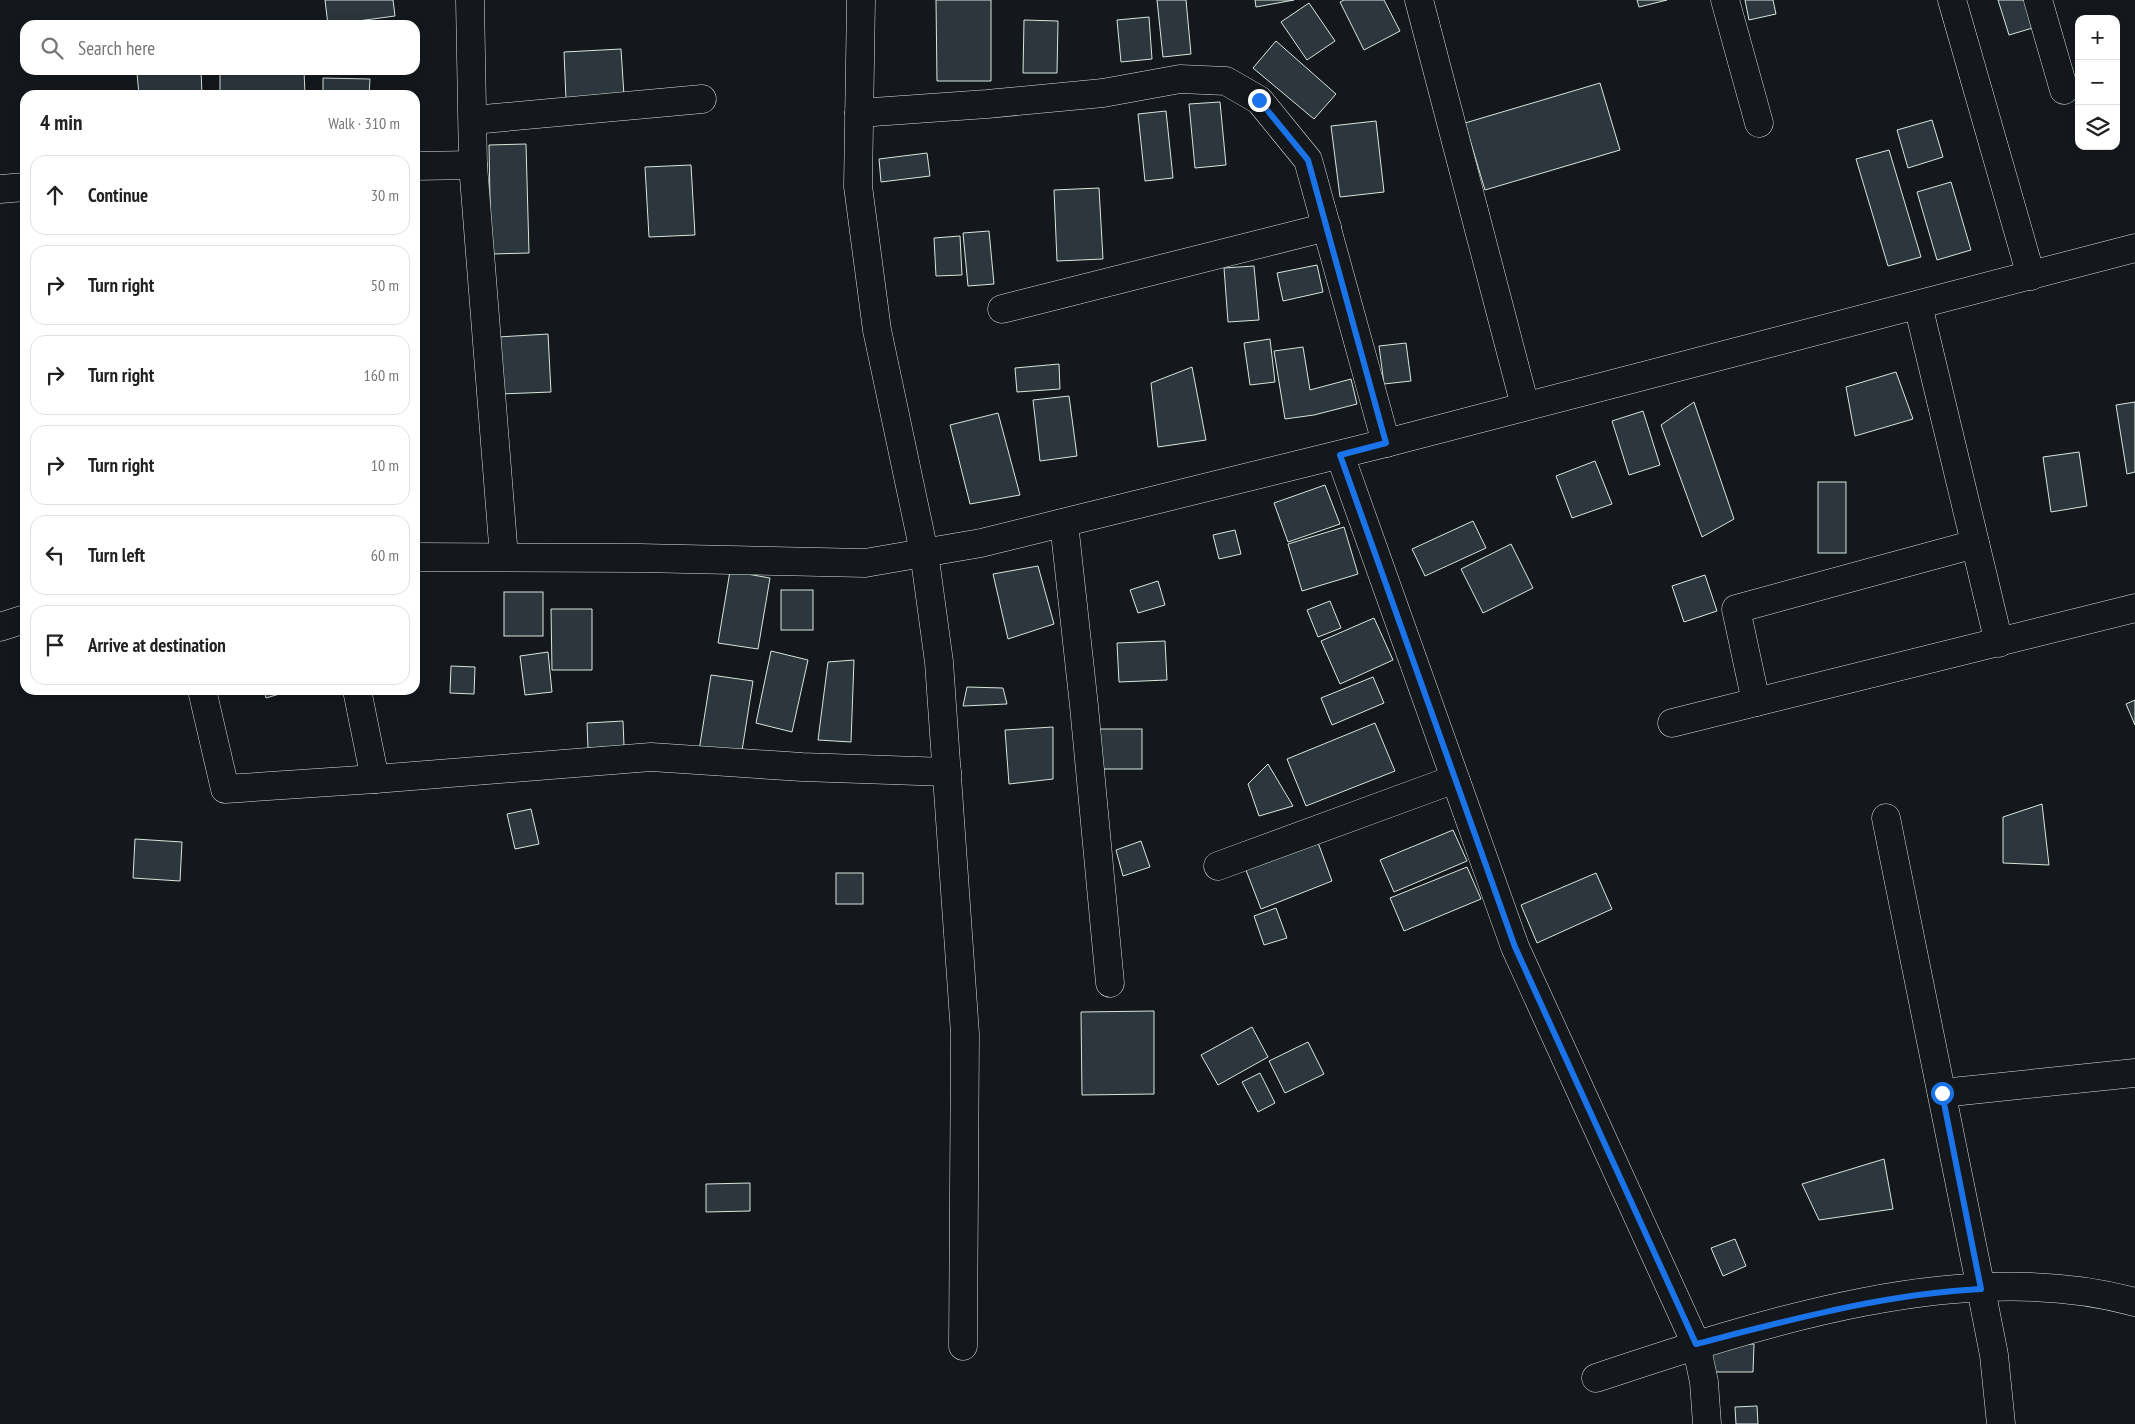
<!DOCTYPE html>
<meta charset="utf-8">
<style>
:root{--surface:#fff;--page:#f6f6f6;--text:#222;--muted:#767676;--line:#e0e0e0}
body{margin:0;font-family:"PT Sans Narrow",sans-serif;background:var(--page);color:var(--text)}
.controls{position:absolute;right:15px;top:15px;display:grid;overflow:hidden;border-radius:10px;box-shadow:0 2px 12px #0003}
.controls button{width:45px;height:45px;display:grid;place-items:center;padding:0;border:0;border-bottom:1px solid var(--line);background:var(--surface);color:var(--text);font:25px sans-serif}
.stop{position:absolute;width:15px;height:15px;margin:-11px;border:4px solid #1a73e8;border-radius:50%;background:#fff}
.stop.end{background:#1a73e8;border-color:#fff;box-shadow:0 1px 5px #0008}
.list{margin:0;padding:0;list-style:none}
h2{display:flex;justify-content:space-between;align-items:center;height:65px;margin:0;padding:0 20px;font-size:21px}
h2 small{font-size:16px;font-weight:400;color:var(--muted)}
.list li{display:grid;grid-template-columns:32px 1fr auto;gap:15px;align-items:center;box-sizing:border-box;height:80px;margin:0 10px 10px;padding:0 10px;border:1px solid var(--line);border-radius:15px}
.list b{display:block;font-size:19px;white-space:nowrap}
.list em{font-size:16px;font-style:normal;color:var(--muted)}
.icon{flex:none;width:28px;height:28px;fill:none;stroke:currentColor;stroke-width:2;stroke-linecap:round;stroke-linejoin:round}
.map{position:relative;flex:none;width:2135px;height:1424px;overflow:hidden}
.search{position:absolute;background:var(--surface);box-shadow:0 2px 12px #0003;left:20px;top:20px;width:400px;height:55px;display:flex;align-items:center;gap:12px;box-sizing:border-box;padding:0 18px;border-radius:15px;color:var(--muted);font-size:19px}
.panel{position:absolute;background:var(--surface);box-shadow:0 2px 12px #0003;left:20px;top:90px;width:400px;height:605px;border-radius:15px}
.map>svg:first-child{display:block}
.building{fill:#2c363c;stroke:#d8e6dc}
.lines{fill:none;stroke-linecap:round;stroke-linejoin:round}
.minor-casing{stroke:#d8e6dc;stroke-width:29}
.minor{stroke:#14181c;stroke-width:28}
.route{stroke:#1a73e8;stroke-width:6}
</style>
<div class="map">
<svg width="2135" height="1424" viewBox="0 0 2135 1424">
<rect width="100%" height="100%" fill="#14181c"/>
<g class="building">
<polygon points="325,0 393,0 395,16 328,25"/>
<polygon points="936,0 991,0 991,81 937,81"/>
<polygon points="1157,0 1186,0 1191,54 1163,57"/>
<polygon points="1255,0 1294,0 1256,7"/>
<polygon points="1344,0 1384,0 1400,31 1364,50 1340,2"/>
<polygon points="1637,0 1667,0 1639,7"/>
<polygon points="1745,0 1773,0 1776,14 1749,20"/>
<polygon points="1998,0 2028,0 2036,27 2009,35"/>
<polygon points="1309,3 1335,41 1307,60 1281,22"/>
<polygon points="1149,17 1152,59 1121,62 1117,20"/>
<polygon points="1024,20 1058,21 1057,73 1023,73"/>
<polygon points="1276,41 1336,94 1314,119 1253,68"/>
<polygon points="621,49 624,96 566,100 564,52"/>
<polygon points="172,70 201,70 202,95 139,95 137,73"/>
<polygon points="220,70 304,70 305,95 220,95"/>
<polygon points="323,78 370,79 369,95 323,95"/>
<polygon points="1600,83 1620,150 1485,190 1465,123"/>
<polygon points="1220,102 1226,165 1195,168 1189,104"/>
<polygon points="1166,111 1173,178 1145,181 1138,114"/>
<polygon points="1932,120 1943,157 1908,168 1897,130"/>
<polygon points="1376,121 1384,192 1340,197 1331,126"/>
<polygon points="526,144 529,253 491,254 489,145"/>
<polygon points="1889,150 1921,257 1888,266 1856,159"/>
<polygon points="927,153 930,176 881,182 879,159"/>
<polygon points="691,165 695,235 649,237 645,167"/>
<polygon points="1951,182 1971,250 1937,260 1917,192"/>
<polygon points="1099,188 1103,259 1057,261 1054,190"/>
<polygon points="989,231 994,284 968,286 963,233"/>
<polygon points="960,236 962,275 936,276 934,238"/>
<polygon points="1317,265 1323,292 1283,301 1277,273"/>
<polygon points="1254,266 1259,320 1228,322 1224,268"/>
<polygon points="548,334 551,392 500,394 498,337"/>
<polygon points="1270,339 1275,382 1250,385 1244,343"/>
<polygon points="1406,343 1411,381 1384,384 1379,346"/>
<polygon points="1303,347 1310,390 1351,379 1357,404 1314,415 1285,419 1274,351"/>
<polygon points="1059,364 1060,389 1017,392 1015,368"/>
<polygon points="1192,367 1206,440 1158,447 1151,383"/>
<polygon points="1896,372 1913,419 1855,436 1846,387"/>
<polygon points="1069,396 1077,456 1040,461 1033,400"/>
<polygon points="1694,402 1734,519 1702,537 1661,425"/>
<polygon points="2135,402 2135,472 2127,474 2116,405"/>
<polygon points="1643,411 1660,465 1629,475 1612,421"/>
<polygon points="998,413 1020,495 970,504 950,425"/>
<polygon points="2079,452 2087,506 2051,512 2043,457"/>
<polygon points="1595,461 1612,504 1572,518 1556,476"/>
<rect x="1818" y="482" width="28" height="71"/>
<polygon points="1325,485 1340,524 1288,542 1274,503"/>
<polygon points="1473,521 1486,548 1425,576 1412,549"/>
<polygon points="1344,527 1358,574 1302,591 1288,544"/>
<polygon points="1235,530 1241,554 1219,559 1213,535"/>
<polygon points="1511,544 1533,588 1483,613 1461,569"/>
<polygon points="1038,566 1054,624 1008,639 993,574"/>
<polygon points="730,571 770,578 758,649 718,643"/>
<polygon points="1705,575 1717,611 1684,622 1672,586"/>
<polygon points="1158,581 1165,605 1138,613 1130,590"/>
<rect x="781" y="590" width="32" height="40"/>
<rect x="504" y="592" width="39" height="44"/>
<polygon points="1330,601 1341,628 1318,637 1307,610"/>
<polygon points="551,609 592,609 592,670 552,670"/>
<polygon points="1374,618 1393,660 1340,684 1321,641"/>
<polygon points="1165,641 1167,680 1119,682 1117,643"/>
<polygon points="771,651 808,660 792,732 756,723"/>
<polygon points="548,652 552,692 525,695 520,656"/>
<polygon points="854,660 851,742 818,740 828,662"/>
<polygon points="451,666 475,667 474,694 450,693"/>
<polygon points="711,675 753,681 741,757 699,751"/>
<polygon points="1373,677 1384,703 1332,725 1321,698"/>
<polygon points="967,687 1003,688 1007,704 963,706"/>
<polygon points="264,690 293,690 266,698"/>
<polygon points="2135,700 2135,725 2126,704"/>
<polygon points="623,721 624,746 588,748 587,723"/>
<polygon points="1375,723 1395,771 1306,806 1287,759"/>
<polygon points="1053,727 1053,779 1009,784 1005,730"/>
<rect x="1100" y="729" width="42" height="40"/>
<polygon points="1268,764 1293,806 1259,816 1248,784"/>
<polygon points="2042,804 2049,865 2003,863 2003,817"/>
<polygon points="531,809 539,844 515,849 507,814"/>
<polygon points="1453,830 1467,861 1394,892 1380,860"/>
<polygon points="1316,837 1332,881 1261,909 1244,865"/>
<polygon points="135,839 182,842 180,881 133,878"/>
<polygon points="1141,841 1150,867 1123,876 1116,850"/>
<polygon points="1467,867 1481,899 1404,931 1390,898"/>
<rect x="836" y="873" width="27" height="31"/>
<polygon points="1596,873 1612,909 1537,943 1521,905"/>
<polygon points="1276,908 1287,938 1264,945 1254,916"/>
<polygon points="1154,1011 1154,1094 1082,1095 1081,1012"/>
<polygon points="1252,1027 1268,1057 1218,1085 1201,1055"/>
<polygon points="1308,1042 1324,1074 1285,1093 1269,1061"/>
<polygon points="1260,1073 1275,1103 1258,1112 1242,1082"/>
<polygon points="1884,1159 1893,1209 1819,1220 1802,1184"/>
<polygon points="750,1183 750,1211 706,1212 706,1184"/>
<polygon points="1735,1239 1746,1266 1723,1276 1711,1248"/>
<polygon points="1709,1344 1754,1344 1753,1372 1709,1372"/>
<polygon points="1757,1406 1758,1424 1736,1424 1735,1407"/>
</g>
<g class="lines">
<g class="minor-casing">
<g id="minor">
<polyline points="470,0 473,165 504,557"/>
<polyline points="861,0 858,186 877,330 924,552 939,662 965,1034 963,1346"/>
<polyline points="1419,0 1525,406"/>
<polyline points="1725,0 1759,123"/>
<polyline points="1952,0 2031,276"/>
<polyline points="2038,0 2064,90"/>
<polyline points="859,113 987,104 1103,93 1180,79 1226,81 1259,100 1308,160 1386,443"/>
<polyline points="473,120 702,99"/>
<polyline points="415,166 473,165"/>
<polyline points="0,189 25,187"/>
<polyline points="1918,305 1999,643"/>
<polyline points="1002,309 1327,227"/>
<polyline points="1340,455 1515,947 1696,1344 1704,1382 1707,1424"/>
<polyline points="1064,523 1084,706 1110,983"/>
<polyline points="415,557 640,558 865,563 981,543 1386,443 2135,248"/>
<polyline points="0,627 25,619"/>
<polyline points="202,690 225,789 375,779"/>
<polyline points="357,690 375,779 651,757 802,767 947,772"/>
<polyline points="1756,702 1736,609 1975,544"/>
<polyline points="1672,723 2135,608"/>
<polyline points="1886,818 1981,1289 1994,1355 2001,1424"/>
<polyline points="1218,866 1455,779"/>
<polyline points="1942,1093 2135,1073"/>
<path d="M1596 1378C1758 1324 1966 1255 2135 1302"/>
</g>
</g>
<use href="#minor" class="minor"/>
</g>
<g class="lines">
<path class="route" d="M1259 100 1308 160 1386 443 1340 455 1515 947 1696 1344C1790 1320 1883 1294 1981 1289L1942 1093"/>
</g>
</svg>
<div class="controls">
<button>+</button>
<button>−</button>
<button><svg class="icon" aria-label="layers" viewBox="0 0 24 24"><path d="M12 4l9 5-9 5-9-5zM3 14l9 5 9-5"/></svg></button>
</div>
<div class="stop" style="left:1942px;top:1093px"></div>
<div class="stop end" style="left:1259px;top:100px"></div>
<div class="search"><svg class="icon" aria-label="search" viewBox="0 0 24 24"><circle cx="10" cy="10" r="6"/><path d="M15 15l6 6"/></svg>Search here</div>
<section class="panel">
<h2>4 min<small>Walk · 310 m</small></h2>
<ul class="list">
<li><svg class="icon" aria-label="ahead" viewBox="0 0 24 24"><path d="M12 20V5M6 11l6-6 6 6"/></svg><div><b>Continue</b></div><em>30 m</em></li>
<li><svg class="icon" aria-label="right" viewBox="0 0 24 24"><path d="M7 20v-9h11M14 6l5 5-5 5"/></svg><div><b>Turn right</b></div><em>50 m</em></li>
<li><svg class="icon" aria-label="right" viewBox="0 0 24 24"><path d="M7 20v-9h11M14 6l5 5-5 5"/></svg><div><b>Turn right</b></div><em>160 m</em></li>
<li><svg class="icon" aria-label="right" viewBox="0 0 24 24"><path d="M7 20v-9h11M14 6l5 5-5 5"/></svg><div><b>Turn right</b></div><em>10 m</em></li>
<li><svg class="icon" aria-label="left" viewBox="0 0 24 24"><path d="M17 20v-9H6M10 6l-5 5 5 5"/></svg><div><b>Turn left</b></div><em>60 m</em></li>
<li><svg class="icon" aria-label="arrive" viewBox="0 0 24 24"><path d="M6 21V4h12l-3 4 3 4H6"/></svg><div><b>Arrive at destination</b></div></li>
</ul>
</section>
</div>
